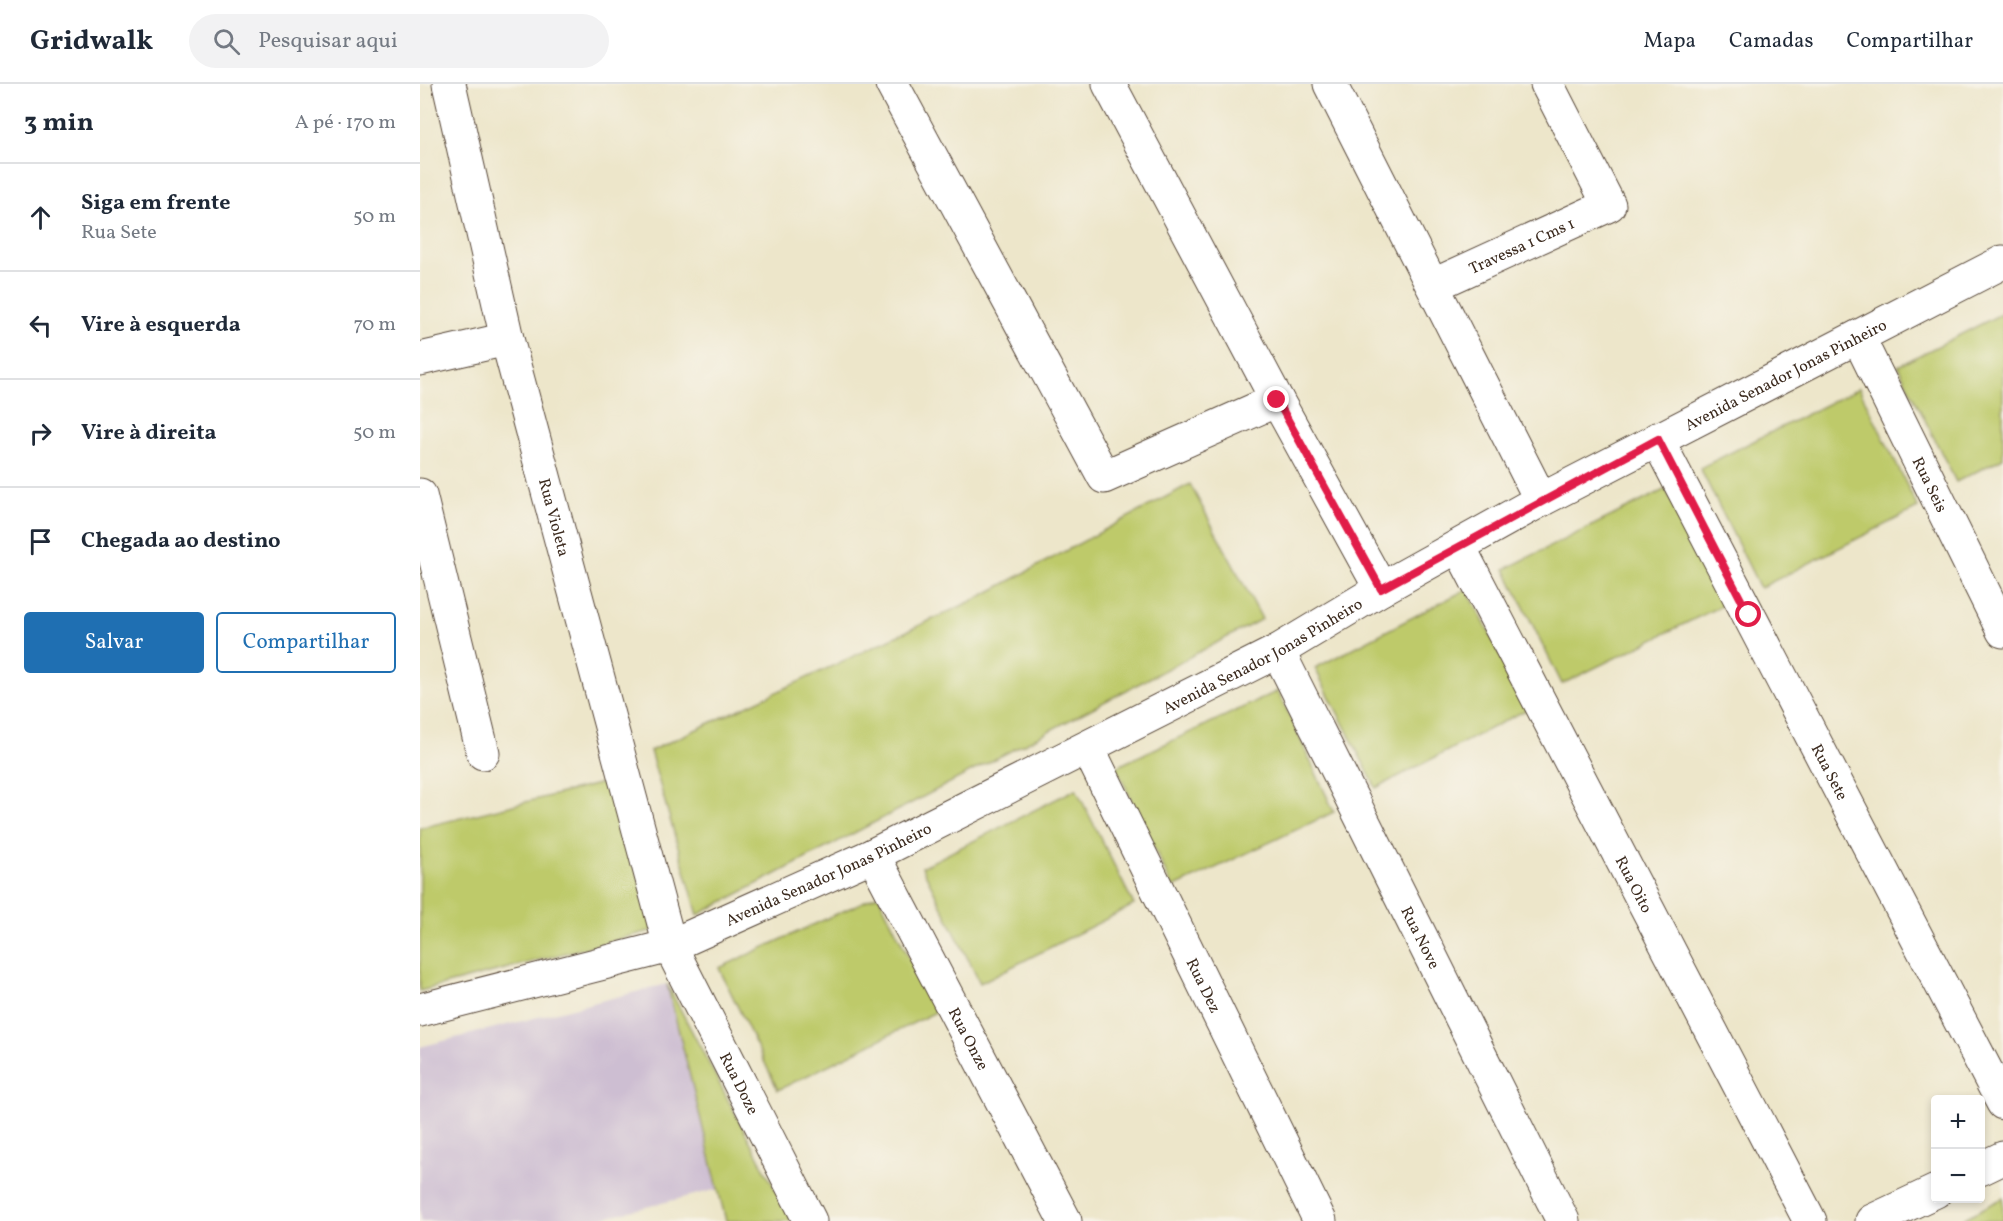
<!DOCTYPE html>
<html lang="pt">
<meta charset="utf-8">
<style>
:root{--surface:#fff;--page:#f2f2f3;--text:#1f2937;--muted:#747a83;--line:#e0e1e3;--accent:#1f6fb2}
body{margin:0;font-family:Vollkorn,serif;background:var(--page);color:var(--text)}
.controls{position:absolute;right:18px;bottom:18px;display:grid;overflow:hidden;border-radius:6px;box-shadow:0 3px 9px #0003}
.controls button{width:54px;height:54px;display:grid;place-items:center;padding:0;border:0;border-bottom:2px solid var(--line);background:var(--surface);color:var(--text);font:30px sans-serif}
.stop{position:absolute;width:18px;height:18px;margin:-14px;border:4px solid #e11d48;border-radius:50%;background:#fff}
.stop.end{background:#e11d48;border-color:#fff;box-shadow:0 2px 6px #0008}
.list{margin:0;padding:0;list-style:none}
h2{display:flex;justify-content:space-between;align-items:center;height:78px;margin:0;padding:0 24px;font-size:26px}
h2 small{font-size:20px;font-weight:400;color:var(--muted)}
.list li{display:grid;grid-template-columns:39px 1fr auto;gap:18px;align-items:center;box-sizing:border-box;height:108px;padding:0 24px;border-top:2px solid var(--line)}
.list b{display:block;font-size:22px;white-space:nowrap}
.list p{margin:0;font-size:20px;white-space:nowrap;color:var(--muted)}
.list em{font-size:20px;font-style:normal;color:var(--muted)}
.actions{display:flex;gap:12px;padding:18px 24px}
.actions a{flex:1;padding:14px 0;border:2px solid var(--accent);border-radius:6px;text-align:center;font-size:21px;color:var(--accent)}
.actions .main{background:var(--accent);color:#fff}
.icon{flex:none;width:33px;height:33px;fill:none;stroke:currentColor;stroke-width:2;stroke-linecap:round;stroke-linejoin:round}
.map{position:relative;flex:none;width:1583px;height:1137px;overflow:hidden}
header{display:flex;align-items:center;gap:36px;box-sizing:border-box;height:84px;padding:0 30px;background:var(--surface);border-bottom:2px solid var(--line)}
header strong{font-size:28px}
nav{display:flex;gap:33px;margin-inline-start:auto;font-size:21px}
.search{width:420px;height:54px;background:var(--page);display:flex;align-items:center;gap:15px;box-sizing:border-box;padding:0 21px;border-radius:33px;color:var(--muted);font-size:22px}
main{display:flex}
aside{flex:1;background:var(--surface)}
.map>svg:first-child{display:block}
.industrial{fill:#cdbed2}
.green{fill:#beca6b;stroke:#7c7a44;stroke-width:1.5}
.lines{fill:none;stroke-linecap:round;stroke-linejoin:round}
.minor-casing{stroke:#564638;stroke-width:35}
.major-casing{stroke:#564638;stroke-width:35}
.minor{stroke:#fff;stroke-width:33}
.major{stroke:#fff;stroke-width:33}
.route{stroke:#e11d48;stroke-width:8}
.labels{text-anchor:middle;stroke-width:6;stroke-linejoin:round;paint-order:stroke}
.street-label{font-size:16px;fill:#3b2a1e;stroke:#f7f3e8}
</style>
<header>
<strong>Gridwalk</strong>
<div class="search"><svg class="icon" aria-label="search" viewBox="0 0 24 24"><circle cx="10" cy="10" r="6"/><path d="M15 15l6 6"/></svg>Pesquisar aqui</div>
<nav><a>Mapa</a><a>Camadas</a><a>Compartilhar</a></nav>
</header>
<main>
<aside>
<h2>3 min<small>A pé · 170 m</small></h2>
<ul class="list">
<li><svg class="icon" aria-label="ahead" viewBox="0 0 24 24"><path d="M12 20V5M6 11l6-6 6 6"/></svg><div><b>Siga em frente</b><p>Rua Sete</p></div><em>50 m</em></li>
<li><svg class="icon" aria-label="left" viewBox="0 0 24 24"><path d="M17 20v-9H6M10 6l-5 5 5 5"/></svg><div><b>Vire à esquerda</b></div><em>70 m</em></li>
<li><svg class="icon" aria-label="right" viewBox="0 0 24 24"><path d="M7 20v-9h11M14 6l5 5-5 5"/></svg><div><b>Vire à direita</b></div><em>50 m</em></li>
<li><svg class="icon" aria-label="arrive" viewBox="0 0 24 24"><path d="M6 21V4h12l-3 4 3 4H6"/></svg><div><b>Chegada ao destino</b></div></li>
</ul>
<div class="actions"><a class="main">Salvar</a><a>Compartilhar</a></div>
</aside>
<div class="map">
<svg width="1583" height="1137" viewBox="0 0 1583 1137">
<rect width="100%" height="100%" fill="#f7f3e8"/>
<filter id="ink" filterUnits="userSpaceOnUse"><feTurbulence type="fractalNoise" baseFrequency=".0167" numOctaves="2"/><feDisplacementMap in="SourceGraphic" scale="12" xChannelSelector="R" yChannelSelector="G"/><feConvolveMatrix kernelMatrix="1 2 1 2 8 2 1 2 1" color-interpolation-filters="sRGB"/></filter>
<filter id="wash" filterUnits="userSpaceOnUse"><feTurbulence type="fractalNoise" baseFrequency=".008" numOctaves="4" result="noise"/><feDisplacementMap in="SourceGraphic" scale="24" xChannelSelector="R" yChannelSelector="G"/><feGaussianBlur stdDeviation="1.35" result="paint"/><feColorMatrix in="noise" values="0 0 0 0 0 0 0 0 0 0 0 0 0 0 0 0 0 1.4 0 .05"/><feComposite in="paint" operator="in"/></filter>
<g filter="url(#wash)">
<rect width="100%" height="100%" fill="#ede6ca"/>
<polygon class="industrial" points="247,900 298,1105 170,1137 0,1137 0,963"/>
<g class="green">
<polygon points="1583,229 1583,374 1536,398 1478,282"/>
<polygon points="1439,304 1498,424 1340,504 1280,384"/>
<polygon points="770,400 842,535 278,831 230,667 556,515"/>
<polygon points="1246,405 1303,521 1142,600 1085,485"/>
<polygon points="1047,505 1108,625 956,704 895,584"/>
<polygon points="858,607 914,728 753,804 696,683"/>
<polygon points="191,697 234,846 0,907 0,744"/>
<polygon points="656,705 714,821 560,899 502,783"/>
<polygon points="458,811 516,928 358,1006 299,884"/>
<polygon points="247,900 372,1137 306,1137"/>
<polygon points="1583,1114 1583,1137 1539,1137"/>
</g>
</g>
<g filter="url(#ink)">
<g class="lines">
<g class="minor-casing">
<g id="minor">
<path id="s1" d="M29 0 87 255 250 862 390 1137"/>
<polyline points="472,0 684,393 857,316"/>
<polyline points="689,0 857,316 961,505"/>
<polyline points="910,0 1121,416"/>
<path id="s2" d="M1014 201 1189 121 1127 0"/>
<path id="s3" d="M1438 253 1583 547"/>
<polyline points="0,275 87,255"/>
<path id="s4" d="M1237 355 1583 1019"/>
<polyline points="0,411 63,669"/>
<path id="s5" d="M1039 463 1390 1137"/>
<path id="s6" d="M858 567 1143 1137"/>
<path id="s7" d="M668 664 900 1137"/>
<path id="s8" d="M453 771 645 1137"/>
<polyline points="1560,1085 1583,1074"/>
<polyline points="1452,1137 1516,1107"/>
</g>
</g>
<g class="major-casing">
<g id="major">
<path id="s9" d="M0 926 250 862 453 771 858 567 961 505 1121 416 1583 178"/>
</g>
</g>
<use href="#minor" class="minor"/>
<use href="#major" class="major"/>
</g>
</g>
<g class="lines" filter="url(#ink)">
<polyline class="route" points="857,316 961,505 1238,355 1329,531"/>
</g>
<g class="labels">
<g class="street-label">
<text dy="6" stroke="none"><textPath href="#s2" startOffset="96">Travessa 1 Cms 1</textPath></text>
<text dy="6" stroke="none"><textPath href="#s9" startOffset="1512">Avenida Senador Jonas Pinheiro</textPath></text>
<text dy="6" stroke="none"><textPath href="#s3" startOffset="164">Rua Seis</textPath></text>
<text dy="6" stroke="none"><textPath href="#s1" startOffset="446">Rua Violeta</textPath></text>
<text dy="6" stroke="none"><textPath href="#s9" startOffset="918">Avenida Senador Jonas Pinheiro</textPath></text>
<text dy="6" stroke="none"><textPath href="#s4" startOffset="375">Rua Sete</textPath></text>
<text dy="6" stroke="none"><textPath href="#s9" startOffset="432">Avenida Senador Jonas Pinheiro</textPath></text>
<text dy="6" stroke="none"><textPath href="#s5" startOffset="380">Rua Oito</textPath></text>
<text dy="6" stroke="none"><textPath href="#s6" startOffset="320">Rua Nove</textPath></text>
<text dy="6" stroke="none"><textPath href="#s7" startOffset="264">Rua Dez</textPath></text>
<text dy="6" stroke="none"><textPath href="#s8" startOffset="207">Rua Onze</textPath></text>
<text dy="6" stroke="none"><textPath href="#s1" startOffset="1044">Rua Doze</textPath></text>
</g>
</g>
</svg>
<div class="controls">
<button>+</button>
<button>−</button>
</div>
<div class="stop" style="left:1329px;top:531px"></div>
<div class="stop end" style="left:857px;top:316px"></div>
</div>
</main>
